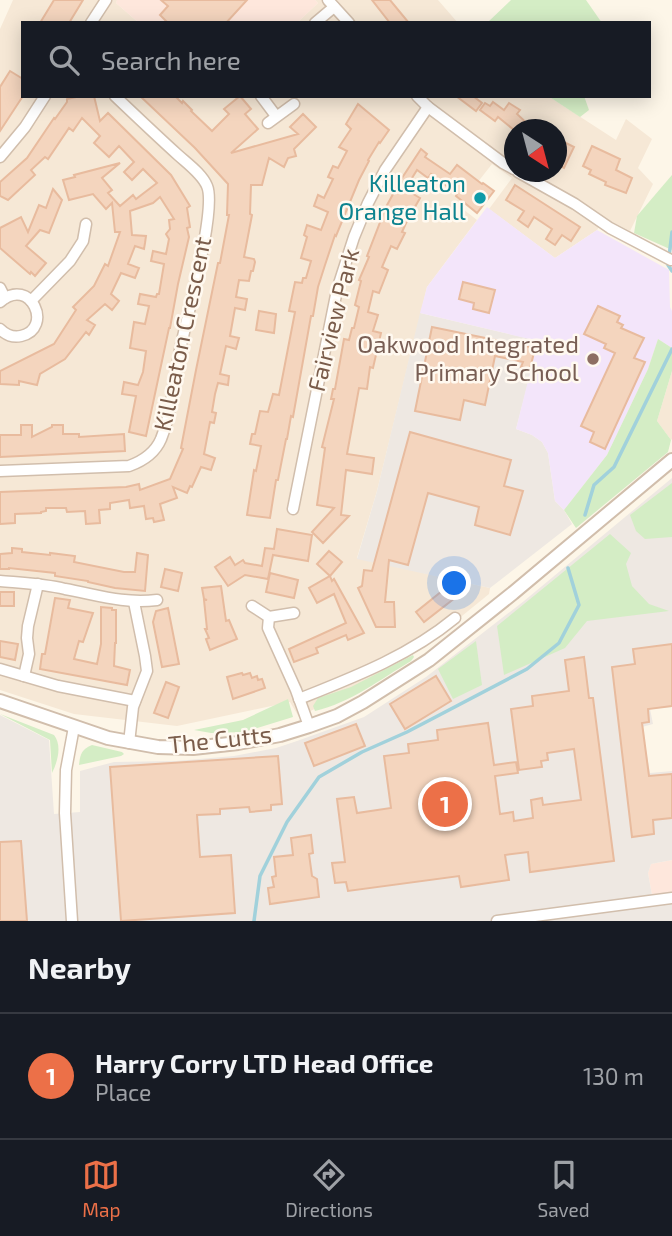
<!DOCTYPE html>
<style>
:root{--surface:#171b24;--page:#20242c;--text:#f1f3f6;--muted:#9ea1a6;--line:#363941;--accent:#ec7048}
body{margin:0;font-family:"Exo 2",sans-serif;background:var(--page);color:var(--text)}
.compass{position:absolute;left:504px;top:119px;width:63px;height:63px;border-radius:50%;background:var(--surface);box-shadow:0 4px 18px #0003;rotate:144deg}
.you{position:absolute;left:455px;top:584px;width:24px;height:24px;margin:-18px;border:5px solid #fff;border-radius:50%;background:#1a73e8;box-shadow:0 0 0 10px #1a73e833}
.badge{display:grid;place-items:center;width:46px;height:46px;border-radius:50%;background:var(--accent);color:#fff;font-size:23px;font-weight:700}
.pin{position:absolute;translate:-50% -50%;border:4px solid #fff;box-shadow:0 2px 7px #0006}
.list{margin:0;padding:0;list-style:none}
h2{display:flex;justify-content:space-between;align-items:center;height:91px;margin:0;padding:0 28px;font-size:30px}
h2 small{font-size:23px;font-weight:400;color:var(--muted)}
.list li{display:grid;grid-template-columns:46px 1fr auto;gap:21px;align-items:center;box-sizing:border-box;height:126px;padding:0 28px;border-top:2px solid var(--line)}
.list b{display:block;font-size:26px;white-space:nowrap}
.list p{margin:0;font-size:23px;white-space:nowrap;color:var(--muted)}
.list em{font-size:23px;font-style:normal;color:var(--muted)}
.icon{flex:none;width:38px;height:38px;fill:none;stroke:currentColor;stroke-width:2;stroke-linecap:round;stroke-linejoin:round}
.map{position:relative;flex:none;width:672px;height:921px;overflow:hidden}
.search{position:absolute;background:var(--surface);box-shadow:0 4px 18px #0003;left:21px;right:21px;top:21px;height:77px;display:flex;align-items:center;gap:18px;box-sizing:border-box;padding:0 24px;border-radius:0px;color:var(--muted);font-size:26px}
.sheet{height:217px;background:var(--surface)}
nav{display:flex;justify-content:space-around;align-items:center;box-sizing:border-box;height:98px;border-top:2px solid var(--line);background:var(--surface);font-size:19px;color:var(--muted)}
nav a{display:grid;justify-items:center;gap:4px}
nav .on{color:var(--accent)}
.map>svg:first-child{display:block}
.residential{fill:#f6e8d6;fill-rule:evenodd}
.commercial{fill:#fee7dc}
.industrial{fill:#eee8e2}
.education{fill:#f3e5fa}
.green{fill:#d4edc5}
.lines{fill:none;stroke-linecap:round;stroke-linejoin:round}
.stream{stroke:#a1d1db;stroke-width:3.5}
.building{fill:#f4d5be;stroke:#e8bb9e;stroke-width:2}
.minor-casing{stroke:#d1beac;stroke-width:13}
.tertiary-casing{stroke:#d1beac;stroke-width:16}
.minor{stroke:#fff;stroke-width:10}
.tertiary{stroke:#fff;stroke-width:12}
.culture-dot{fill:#0f9aa8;stroke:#fff9f0;stroke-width:2.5}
.education-dot{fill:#8d6e63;stroke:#fff9f0;stroke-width:2.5}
.labels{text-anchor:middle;stroke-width:5;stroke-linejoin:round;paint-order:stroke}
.culture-label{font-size:24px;fill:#0d838f;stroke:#fff9f0;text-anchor:end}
.street-label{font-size:24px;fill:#7a5c4a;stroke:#fff9f0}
.education-label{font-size:24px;fill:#785e54;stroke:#fff9f0;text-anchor:end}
</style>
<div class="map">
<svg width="672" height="921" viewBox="0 0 672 921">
<rect width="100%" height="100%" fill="#fdf6e8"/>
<g class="residential">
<path d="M13 0H117L116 3 139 23H23V96H548L616 140 626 119 652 139 638 168 653 184 630 231 605 218 597 230 555 258 489 209 512 178 492 164 459 206 477 220 427 287 377 491 357 558 490 588 489 594 425 646 351 690 299 717 290 702 177 726 74 714 0 690V29ZM514 130H556V172H514Z"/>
<polygon points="315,0 438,0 458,23 297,23 318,3"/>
<polygon points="672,371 672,439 671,440 657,421"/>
</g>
<g class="commercial">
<polygon points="117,0 315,0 318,3 297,23 139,23 116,3"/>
<polygon points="672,860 672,892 652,895 648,873 651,864"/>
</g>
<g class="industrial">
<polygon points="420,313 539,341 516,429 532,435 542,442 548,453 555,501 564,510 572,524 490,588 357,559 377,491"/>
<polygon points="672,478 672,707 650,709 653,724 642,727 650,773 672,771 672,860 651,864 648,873 652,895 672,892 672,921 0,921 0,715 49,740 54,814 80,812 80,771 114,762 176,761 234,756 276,748 297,741 364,717 426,677 524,601"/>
</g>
<polygon class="education" points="487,207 555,258 597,230 669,270 670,307 672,311 672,348 658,339 648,369 607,455 564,510 555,501 548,453 542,442 532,435 516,429 538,341 420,313 427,287"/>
<g class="green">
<polygon points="511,0 586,0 602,23 487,23"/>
<polygon points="548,96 584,96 589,110 580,117"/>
<polygon points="672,175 672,250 634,233 637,216"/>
<polygon points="658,339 672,348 672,371 657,421 671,440 668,452 576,528 564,510 607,455 648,369"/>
<polygon points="672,483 672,537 645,539 636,531 630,515"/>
<polygon points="610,534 631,553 626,564 632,586 649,604 669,611 587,621 565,648 504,675 497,626"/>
<polygon points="476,641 482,685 453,699 438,669"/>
<path d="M413 655 414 657 411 661C381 679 350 703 315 711L313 706 318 698 351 687Z"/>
<polygon points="288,699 293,717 244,732 211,733 194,730 243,720"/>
<path d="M0 714 54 735C62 745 58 761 52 773L50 740Z"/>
<path d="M92 745 122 752 124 754 121 756 79 765C80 754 82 749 92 745Z"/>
</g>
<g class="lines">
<g class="stream">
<polyline points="672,232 668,265 672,271"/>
<polyline points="585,515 594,485 614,467 672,349"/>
<polyline points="254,921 260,876 287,822 319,777 362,752 407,732 527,669 559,643 579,605 568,568"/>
</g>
</g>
<g class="building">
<polygon points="54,0 83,0 69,23 40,23"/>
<polygon points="161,0 247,0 226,23 168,23 160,15 168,6"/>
<polygon points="372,0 390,0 409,23 390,23"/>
<polygon points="10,71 23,79 23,96 0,131 0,87"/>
<polygon points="81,96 94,96 100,121 108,113 171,175 190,206 187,208 190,227 187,228 189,237 178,284 170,328 169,328 146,436 129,432 136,396 122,394 124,382 138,385 143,372 146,351 130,348 134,322 145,324 149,306 138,304 140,294 156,297 157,294 159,294 164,264 151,261 153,251 166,254 169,239 166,234 170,229 169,220 174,219 160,197 153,203 130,211 132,235 146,236 145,243 144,249 135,246 128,264 139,268 135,278 121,273 111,294 119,301 112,310 105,304 87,320 95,325 89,335 86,332 65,359 40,374 37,385 19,381 19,385 0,384 0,371 54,344 76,310 73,307 94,286 105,264 108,266 120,232 115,232 112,203 106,209 93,194 69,200 63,180 75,177 74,175 120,163 102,178 112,190 108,193 120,206 133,195 136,199 157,183 143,169 132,180 124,172 134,162 119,146 109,157 94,143 100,136 82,118 73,131 69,128 48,159 45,157 31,170 35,175 8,200 0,196 0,182 27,158 54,118 55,119 67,102 67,99"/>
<polygon points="140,96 175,96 182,103 183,101 192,110 191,111 212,131 229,114 224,109 240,96 251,109 245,114 258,129 231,153 298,134 290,127 303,114 316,127 294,149 296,156 288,158 284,167 269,158 262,185 251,185 250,214 252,215 244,257 254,259 255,262 253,271 251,271 249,281 239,280 236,297 247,299 245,310 235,308 230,336 239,338 236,349 226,346 220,374 229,376 228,385 218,383 215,394 212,412 216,413 214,423 210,422 204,454 215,458 211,470 201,467 192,487 190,486 187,493 173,487 177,498 160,504 164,520 154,522 153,518 146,519 144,506 130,508 129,500 110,503 110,509 99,510 100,523 86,524 85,511 67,512 66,508 46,508 46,511 41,512 41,513 15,514 15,523 0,524 0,492 126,487 139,484 140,490 170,479 183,449 181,448 196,370 218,263 220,263 229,215 227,215 228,184 195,148"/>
<polygon points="456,96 473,96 482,103 476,111"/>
<polygon points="493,102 504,110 509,103 520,110 517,114 534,130 514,130 498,117 495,121 480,110 485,103 490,106"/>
<polygon points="358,104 389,130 380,143 379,142 368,160 369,161 359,180 336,236 335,235 325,265 318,287 313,316 311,316 293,417 291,416 287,439 286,439 278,480 276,480 270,518 247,515 254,470 256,471 261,446 250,444 252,434 255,434 260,411 268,412 273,394 279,395 295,312 289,311 295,282 302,283 303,278 306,278 311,261 301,258 307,237 304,235 307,225 321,230 328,212 314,206 318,195 324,198 333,179 328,177 333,166 338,168 347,151 339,147 351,129 346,124"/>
<polygon points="556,138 574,147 564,168 556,164"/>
<polygon points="592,146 620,159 616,170 632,178 626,193 605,185 606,182 589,174 591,170 583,166"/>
<polygon points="421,149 427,154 425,157 450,174 457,165 482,184 483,183 494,191 477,213 456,196 457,194 431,174 428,178 417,170 407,186 400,181"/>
<polygon points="398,185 420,198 407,221 402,232 405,233 397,249 391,246 382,267 388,270 379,293 373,291 368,312 378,315 373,331 381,333 373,368 370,367 367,389 359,388 347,454 374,458 372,474 346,470 341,515 349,516 323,543 312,532 334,508 317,505 325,448 322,447 334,399 331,399 333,389 335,389 344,339 349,340 352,328 354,328 359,307 355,305 361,281 359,280 369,257 367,256 386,207"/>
<polygon points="515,185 580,227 571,241 562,235 555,245 546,239 552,229 534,217 528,227 518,220 524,211 506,200"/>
<polygon points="53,189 62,200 49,233 40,230 26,246 46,263 35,276 31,272 30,274 0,248 0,228 21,217 28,232 39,205 46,208"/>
<polygon points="463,282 495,290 489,313 473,309 474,303 459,299"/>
<polygon points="598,306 620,316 617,322 623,325 621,328 644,338 634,358 645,362 605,449 590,442 594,432 581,426 615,353 604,348 606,344 584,334"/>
<polygon points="259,311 276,314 274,333 256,330"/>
<polygon points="432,327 535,348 530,369 521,367 523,362 495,356 485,405 464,400 460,420 415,411"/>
<polygon points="21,425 32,425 32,437 52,427 52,425 63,425 63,434 79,434 79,437 124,434 125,451 0,457 0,435 21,435"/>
<polygon points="410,432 511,460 504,486 523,491 510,535 475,525 479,507 428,493 408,565 389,560 385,602 394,602 395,627 376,627 358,588 362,586 364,570 372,571"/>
<polygon points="277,529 312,535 308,561 273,555 268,579 245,575 228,586 215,567 230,557 235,565 243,560 245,563 262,566 265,548 274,549"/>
<polygon points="12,548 22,549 22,552 50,555 50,553 75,556 74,562 124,572 135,572 137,553 148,555 145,591 115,588 88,582 88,581 55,576 55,573 9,568 9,569 0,569 0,554 12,553"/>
<polygon points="329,551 342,562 330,576 317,564"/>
<polygon points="165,569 182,573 178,591 161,587"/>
<polygon points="270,573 298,580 294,598 266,592"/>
<polygon points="330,576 332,581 334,579 364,633 348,640 346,635 316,648 318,653 294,662 289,649 346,623 334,594 317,603 309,588"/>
<polygon points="452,583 460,594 424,622 416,612"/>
<polygon points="221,586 226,621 229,620 237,639 210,650 206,639 209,638 205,629 207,629 204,600 207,600 204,599 202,588"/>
<rect x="0" y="592" width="14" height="14"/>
<polygon points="55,598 70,600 68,608 93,613 83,642 79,641 74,659 97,664 101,644 101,607 112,608 112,610 116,610 116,643 115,643 114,666 130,670 127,685 40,669 42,654 45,654"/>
<polygon points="168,608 179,664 162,667 153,622 156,611"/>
<polygon points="0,641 18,644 15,660 0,657"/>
<polygon points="672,644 672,706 648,709 649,722 642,723 649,776 672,774 672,818 653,820 654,834 632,837 612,667 635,664 633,649"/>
<polygon points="584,657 589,698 593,698 614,861 530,872 528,852 505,855 509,880 461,887 459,876 348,891 346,882 335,883 332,863 345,862 337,799 354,797 357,813 391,808 384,756 409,753 408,744 438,740 437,730 488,723 494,765 516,762 518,773 495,776 500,814 513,812 514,821 533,818 531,800 542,798 543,805 581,800 574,749 547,753 548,760 541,761 542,767 519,770 511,709 533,706 532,696 569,691 565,660"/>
<polygon points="242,673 243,675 250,673 252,678 257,676 258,680 262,679 265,688 233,699 227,677"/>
<polygon points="436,676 451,701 405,729 390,704"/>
<polygon points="166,682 179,687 168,718 154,713"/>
<polygon points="356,724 365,746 314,766 305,743"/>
<polygon points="278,756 282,804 271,805 271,810 250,812 249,807 220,809 220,814 197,815 200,857 231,855 235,913 121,921 110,767"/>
<polygon points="311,835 313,853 309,854 312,876 317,879 319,897 270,904 268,888 274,887 272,877 276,876 274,857 293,855 291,838"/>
<polygon points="21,841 27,921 0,921 0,842"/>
</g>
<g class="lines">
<g class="minor-casing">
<g id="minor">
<polyline points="328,0 349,23"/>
<polyline points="91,23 106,0"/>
<polyline points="315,23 334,7"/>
<polyline points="261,96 276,116"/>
<polyline points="417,96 428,107 503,163 514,169"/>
<polyline points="268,123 294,104"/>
<polyline points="0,157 25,127 45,96"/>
<polyline points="518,172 575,204 610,228 671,260"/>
<polyline points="0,288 5,298"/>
<polyline points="31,301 70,261 83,241 86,224"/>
<path d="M0 302C31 275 54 329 21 336 12 338 6 335 0 329"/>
<path d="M0 471 129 466C143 461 155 453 161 439 172 411 174 379 180 350 186 320 217 209 207 186 202 174 188 164 178 155 157 136 136 116 115 96"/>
<polyline points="293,509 337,290 354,237 368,203 385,170 428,107"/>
<path d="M0 581C22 583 44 584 65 589 98 595 123 604 157 600"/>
<polyline points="252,606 269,617 294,613"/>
<polyline points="269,617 268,628 296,690 309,726"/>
<polyline points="0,669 58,686 135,701"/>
<polyline points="24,676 29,654 27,638 28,626 38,584"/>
<path d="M299 699C354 677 409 656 455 618"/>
<polyline points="129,743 133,707 147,671 145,656 134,602"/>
<polyline points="72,921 65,813 66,770 74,727"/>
<polyline points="497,921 672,898"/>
</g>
</g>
<g class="tertiary-casing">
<polyline id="tertiary" points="0,701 108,738 158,747 193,748 238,743 280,735 309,726 337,716 363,702 429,660 513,593 672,460"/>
</g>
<use href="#minor" class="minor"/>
<use href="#tertiary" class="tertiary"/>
</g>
<circle class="culture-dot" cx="480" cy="198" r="7"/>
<circle class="education-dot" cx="593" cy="359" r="7"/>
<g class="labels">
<g class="culture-label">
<text x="466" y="192">Killeaton<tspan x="466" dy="28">Orange Hall</tspan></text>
</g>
<g class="street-label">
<text transform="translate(334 320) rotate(-76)" y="8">Fairview Park</text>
<text transform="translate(183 334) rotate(-78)" y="8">Killeaton Crescent</text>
<text transform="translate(220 740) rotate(-6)" y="8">The Cutts</text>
</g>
<g class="education-label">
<text x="579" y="353">Oakwood Integrated<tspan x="579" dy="28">Primary School</tspan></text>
</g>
</g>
</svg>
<svg class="compass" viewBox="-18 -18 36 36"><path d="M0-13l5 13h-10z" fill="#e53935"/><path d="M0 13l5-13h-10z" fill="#9ea1a6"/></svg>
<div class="you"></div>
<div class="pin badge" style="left:445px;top:804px">1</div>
<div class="search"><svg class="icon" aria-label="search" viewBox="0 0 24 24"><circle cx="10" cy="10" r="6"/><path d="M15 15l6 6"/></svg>Search here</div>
</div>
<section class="sheet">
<h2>Nearby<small></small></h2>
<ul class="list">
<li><span class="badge">1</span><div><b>Harry Corry LTD Head Office</b><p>Place</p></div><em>130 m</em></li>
</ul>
</section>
<nav>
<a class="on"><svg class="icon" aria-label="map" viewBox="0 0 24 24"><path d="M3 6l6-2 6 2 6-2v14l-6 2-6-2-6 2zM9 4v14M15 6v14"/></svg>Map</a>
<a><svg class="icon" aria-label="directions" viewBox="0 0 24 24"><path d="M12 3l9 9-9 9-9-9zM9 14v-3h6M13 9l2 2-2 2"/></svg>Directions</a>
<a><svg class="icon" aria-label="saved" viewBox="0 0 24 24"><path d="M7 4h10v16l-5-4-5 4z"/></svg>Saved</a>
</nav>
